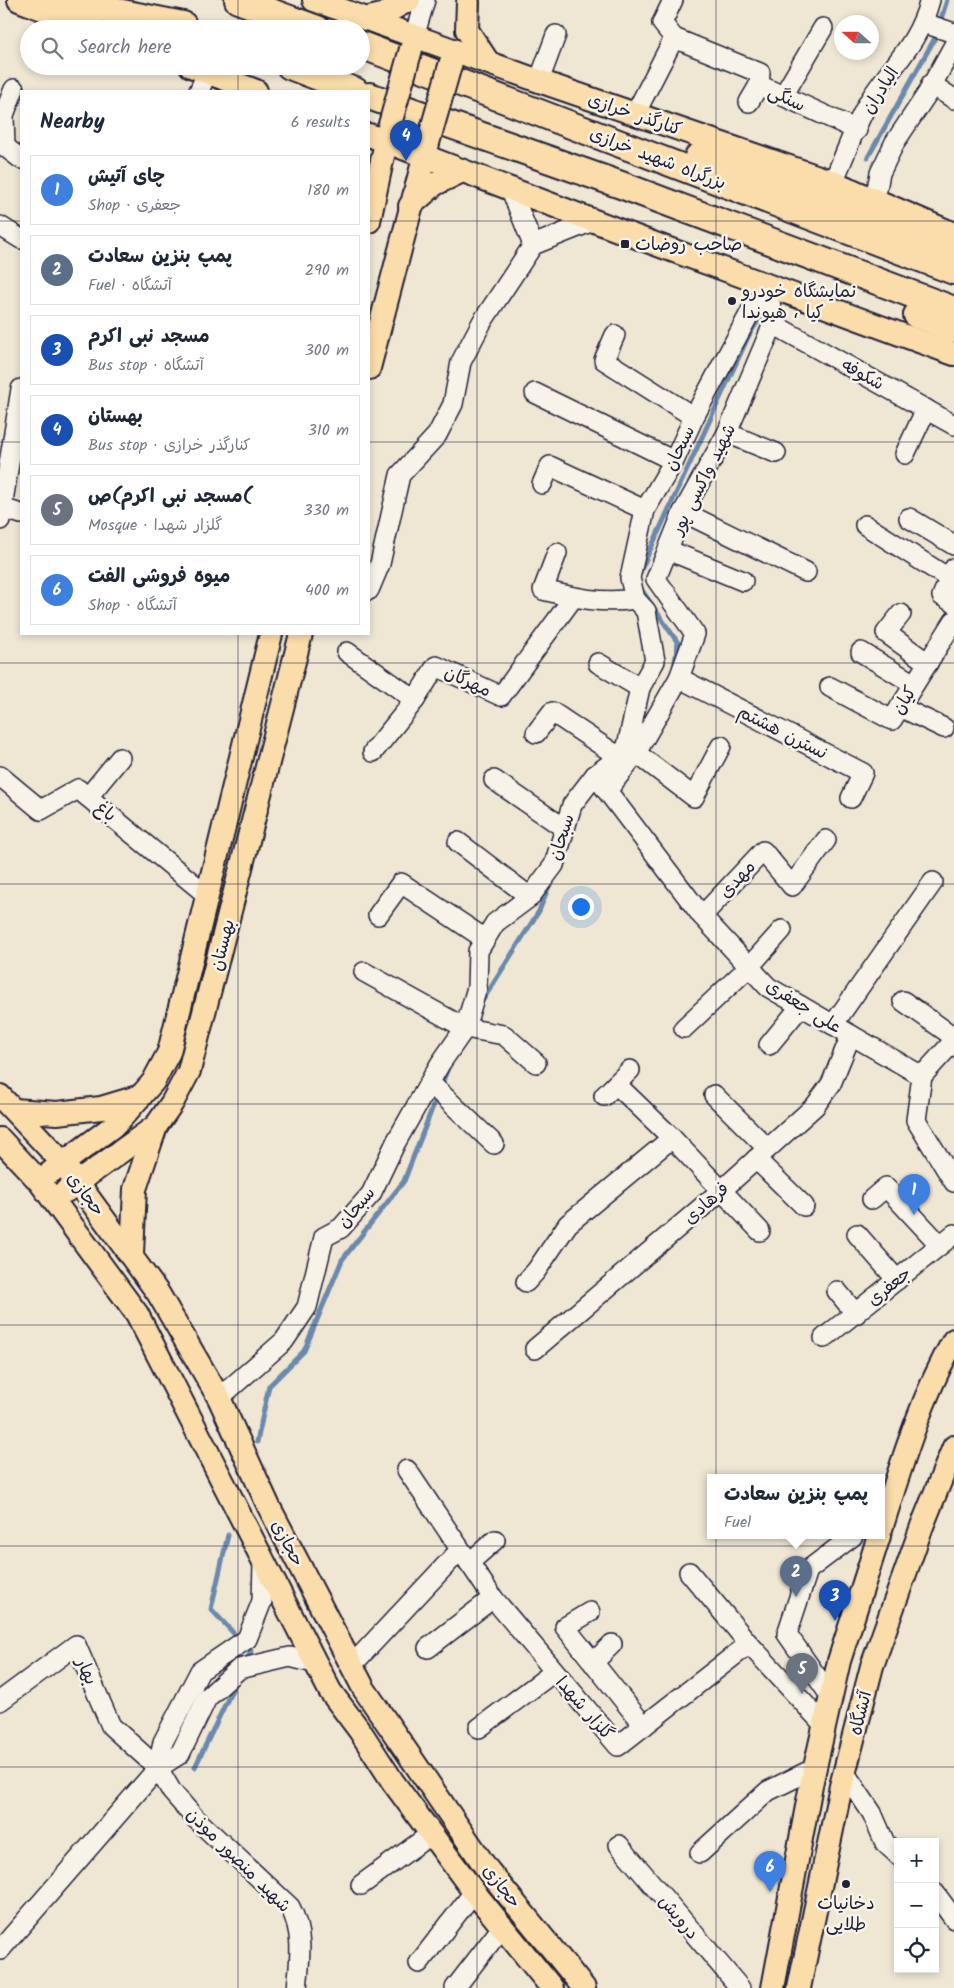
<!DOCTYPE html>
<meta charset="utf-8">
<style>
:root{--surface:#fff;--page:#f6f6f7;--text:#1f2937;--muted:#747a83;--line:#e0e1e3;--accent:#22223b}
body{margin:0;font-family:Kalam,"Playpen Sans Arabic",sans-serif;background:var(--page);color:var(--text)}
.controls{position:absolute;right:15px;bottom:15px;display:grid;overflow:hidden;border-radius:0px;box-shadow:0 2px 8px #0003}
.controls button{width:45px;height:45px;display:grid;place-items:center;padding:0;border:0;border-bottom:1px solid var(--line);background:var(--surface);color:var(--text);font:25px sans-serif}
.compass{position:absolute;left:834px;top:15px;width:45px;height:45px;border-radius:50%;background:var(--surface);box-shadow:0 2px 8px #0003;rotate:291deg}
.you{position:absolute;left:580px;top:906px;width:18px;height:18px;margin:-12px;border:4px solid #fff;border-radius:50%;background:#1a73e8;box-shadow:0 0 0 8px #1a73e833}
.badge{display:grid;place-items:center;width:32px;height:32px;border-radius:50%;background:var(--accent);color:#fff;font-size:16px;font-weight:700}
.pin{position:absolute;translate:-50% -41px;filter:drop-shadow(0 1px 2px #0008)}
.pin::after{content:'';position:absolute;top:26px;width:18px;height:15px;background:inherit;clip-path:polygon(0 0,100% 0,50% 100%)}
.popup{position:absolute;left:707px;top:1474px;width:178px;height:65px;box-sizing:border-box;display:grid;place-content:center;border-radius:0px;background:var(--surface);filter:drop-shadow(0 1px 4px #0005);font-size:16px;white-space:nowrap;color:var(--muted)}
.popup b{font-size:19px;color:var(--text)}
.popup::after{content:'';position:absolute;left:50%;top:100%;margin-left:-10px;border:10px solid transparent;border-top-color:var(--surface)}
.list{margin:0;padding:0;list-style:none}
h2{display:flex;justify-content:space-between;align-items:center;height:65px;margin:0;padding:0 20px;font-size:21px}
h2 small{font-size:16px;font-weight:400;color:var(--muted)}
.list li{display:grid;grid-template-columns:32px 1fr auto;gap:15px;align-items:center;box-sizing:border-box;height:70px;margin:0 10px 10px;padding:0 10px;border:1px solid var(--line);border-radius:0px}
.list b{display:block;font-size:19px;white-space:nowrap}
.list p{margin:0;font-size:16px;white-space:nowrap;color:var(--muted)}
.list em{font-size:16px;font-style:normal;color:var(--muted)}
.icon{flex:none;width:28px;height:28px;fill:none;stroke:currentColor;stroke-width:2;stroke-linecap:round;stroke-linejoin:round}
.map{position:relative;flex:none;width:954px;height:1988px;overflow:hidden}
.search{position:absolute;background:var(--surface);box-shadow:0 2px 8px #0003;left:20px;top:20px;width:350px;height:55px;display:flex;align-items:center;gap:12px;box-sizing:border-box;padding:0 18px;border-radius:28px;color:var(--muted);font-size:19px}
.panel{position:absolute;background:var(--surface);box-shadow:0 2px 8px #0003;left:20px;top:90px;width:350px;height:545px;border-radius:0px}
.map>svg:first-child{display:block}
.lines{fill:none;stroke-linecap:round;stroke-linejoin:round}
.stream{stroke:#6a89ac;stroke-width:5}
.minor-casing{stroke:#22223b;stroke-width:22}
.major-casing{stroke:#22223b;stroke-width:26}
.highway-casing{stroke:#22223b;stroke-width:30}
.minor{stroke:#f7f3e8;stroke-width:19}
.major{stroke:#fbddab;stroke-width:22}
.highway{stroke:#fbddab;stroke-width:26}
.major-bridge-casing{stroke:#22223b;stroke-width:26;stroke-linecap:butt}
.major-bridge{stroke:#fbddab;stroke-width:22}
.grid{fill:none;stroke:#22223b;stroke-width:1;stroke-opacity:0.55}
.poi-dot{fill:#22223b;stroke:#f7f3e8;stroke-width:2}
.labels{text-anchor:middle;stroke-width:5;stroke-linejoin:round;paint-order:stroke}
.street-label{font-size:18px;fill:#22223b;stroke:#f7f3e8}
.poi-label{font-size:18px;fill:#22223b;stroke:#f7f3e8;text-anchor:start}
</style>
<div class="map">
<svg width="954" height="1988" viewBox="0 0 954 1988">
<rect width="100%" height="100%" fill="#efe6d4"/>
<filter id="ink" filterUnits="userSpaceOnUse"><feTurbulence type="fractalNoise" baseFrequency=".02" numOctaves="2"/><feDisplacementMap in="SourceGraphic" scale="10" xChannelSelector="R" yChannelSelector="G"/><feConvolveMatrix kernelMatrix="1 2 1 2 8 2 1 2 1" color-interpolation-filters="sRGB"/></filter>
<g filter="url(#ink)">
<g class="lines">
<g class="stream">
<polyline points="868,157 935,38 947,0"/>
<polyline points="639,574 749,335 760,318"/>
<polyline points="639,586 678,643 674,668"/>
<polyline points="481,1003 539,911 550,883"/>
<polyline points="440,1088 448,1068"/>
<polyline points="257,1442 269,1386 304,1351 342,1260 404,1181 437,1096"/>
<polyline points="228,1535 211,1609 239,1639"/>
<polyline points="245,1663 251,1651 245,1645"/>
<polyline points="195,1767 237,1680"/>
</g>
<g class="minor-casing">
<g id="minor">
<polyline points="924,23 954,33"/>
<polyline points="414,37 425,0"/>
<polyline points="674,38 760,73 759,85 857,130"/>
<polyline points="539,81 556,35"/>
<polyline points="931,84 954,99"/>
<polyline points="199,91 207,73"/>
<polyline points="783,96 823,28"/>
<polyline points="749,102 759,85"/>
<polyline points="635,114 674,38 662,23 673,0"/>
<polyline points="0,143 21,159"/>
<polyline points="5,146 4,115 14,89"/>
<path d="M833 182C845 156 856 122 871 98 895 62 918 44 930 0"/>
<polyline points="511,190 533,245"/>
<polyline points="875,200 880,173 895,142 927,94 954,45"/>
<polyline points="0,226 21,239"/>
<polyline points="773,324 954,425"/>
<polyline points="615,335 604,360 694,417"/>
<polyline points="535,393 674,461"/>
<polyline points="727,433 776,453"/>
<polyline points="905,454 926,409"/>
<polyline points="542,484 550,466 645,510"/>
<polyline points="2,508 21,514"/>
<polyline points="683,512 806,572"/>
<polyline points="909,518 954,545"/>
<polyline points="0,520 21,389"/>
<polyline points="865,525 950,579"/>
<polyline points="668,550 743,581"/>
<path d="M557 553 543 590C575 598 602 604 635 599"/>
<polyline points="954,568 942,596 954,603"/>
<polyline points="369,590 380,564 400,475 437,435 453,404 461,362 482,322 533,245 593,221"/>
<polyline points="901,614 886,633 928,663"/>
<polyline points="347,652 415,700 436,666 501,696 573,598"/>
<polyline points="861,652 914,684"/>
<polyline points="598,663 640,688"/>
<polyline points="679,678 863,773 851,798"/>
<polyline points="830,687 892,720 954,621"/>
<polyline points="900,707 944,728"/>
<polyline points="536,733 552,712 619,757"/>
<polyline points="373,752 415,700"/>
<polyline points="636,753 694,797 721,746"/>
<polyline points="595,775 702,916 768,987 922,1076 916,1120 954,1182"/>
<polyline points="0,776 41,810 78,789 207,895"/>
<polyline points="494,780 564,828"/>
<polyline points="607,791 636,753 679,678 695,634 656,579 683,512 727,433 773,324 768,286"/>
<polyline points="88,797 120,758"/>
<polyline points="458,842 530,897"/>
<polyline points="378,915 401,883 485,939"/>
<polyline points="702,916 763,851 792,886 826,840"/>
<polyline points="364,972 465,1028 504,1035 536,1063"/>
<polyline points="903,1001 954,1037"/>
<polyline points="833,1025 933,882"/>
<polyline points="684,1028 749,967 782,930"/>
<polyline points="769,1045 801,1006"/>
<polyline points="922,1076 954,1041"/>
<polyline points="430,1083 494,1144"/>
<polyline points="616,1084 672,1138"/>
<polyline points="714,1095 767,1148"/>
<polyline points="604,1096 630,1070"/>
<polyline points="756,1159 804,1206"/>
<polyline points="872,1199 886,1187 940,1245"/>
<polyline points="857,1234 897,1280"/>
<polyline points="526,1282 536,1271 568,1224 672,1138 760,1231"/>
<polyline points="837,1291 856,1314"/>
<polyline points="824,1338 954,1234"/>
<polyline points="535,1349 722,1190 815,1106 831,1084 851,1035"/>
<polyline points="219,1398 284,1341 307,1307 324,1237 341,1228 371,1194 396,1142 440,1064 465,1028 477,988 478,951 495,923 530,897 554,865 572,805 595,775 619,757 627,746 640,688 655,661 646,611 635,599 630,578 645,510 674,461 694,417 751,311 768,286"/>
<polyline points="407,1470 493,1598 618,1746 749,1644 825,1726"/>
<polyline points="469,1563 495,1540"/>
<polyline points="689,1572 749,1644"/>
<polyline points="590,1612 565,1627 644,1726"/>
<polyline points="428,1648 493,1598"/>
<polyline points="593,1663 612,1644"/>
<polyline points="353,1664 460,1550"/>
<polyline points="831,1697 787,1634 808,1570 853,1536"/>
<path d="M0 1701 76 1645 111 1726 158 1768 172 1792 195 1818 290 1907C304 1933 300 1959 297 1988"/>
<polyline points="479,1728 554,1672"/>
<polyline points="158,1768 163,1742 200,1671 247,1639 262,1601 263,1563"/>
<polyline points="845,1773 872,1813 885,1843 898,1855"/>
<polyline points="619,1845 740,1988"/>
<polyline points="700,1853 768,1791 815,1768"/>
<polyline points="361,1885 431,1834"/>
<polyline points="935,1893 954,1919"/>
<polyline points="0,1950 158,1768 180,1754 207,1698 239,1669 290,1657 314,1663"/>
<polyline points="419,1963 474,1892"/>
<polyline points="455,1988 503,1926"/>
</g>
</g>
<g class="major-casing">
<g id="major">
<polyline points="19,0 94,29"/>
<polyline points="314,0 539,81 833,182 954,234"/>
<polyline points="468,2 467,30 488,62"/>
<polyline points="365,19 382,15 409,0"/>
<polyline points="191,66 256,91"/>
<polyline points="369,135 639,238 954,354"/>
<polyline points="410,206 435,184 462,171"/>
<polyline points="369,221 389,128"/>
<polyline points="369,368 428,143"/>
<polyline points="0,1096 63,1163 158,1293 219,1398 269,1507 364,1689 487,1869 584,1988"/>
<polyline points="14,1110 57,1113 101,1108 141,1096"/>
<polyline points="0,1139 40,1182 137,1314 330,1691 360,1731 393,1782 474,1892 552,1988"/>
<polyline points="51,1172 116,1124 153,1082 169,1052 271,634"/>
<polyline points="66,1191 156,1126 172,1103 189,1071 301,634"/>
<polyline points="132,1254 135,1189 156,1126"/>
<path d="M881 1529C901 1466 921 1398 954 1340"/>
<polyline points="773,1988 811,1785 839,1661 879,1536"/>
<polyline points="799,1988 841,1786 872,1666 922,1526 954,1447"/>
</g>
</g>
<g class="highway-casing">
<g id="highway">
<polyline points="56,0 183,25"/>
<polyline points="238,0 317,29"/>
<polyline points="361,45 954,271"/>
<polyline points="290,66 355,91"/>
<polyline points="369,96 621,185 954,310"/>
<polyline points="698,157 799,185 954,248"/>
<polyline points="917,315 954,329"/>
</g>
</g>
<use href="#minor" class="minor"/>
<use href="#major" class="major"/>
<use href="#highway" class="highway"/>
<g class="major-bridge-casing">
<g id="major-bridge">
<polyline points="389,128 411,49"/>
<polyline points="428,143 451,62"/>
</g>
</g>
<use href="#major-bridge" class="major-bridge"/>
</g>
</g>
<path class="grid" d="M238 0V29M477 0V1988M716 0V1988M238 66V91M0 221H21M369 221H954M0 442H21M369 442H954M238 634V1988M0 663H954M0 884H954M0 1104H954M0 1325H954M0 1546H954M0 1767H954"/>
<g class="poi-dot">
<rect x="620" y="239" width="10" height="10" rx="2.5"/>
<circle cx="732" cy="301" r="5"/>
<circle cx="846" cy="1884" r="5"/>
</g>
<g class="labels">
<g class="street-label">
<text transform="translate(880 90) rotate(-57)" y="6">الیادران</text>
<text transform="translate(787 98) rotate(25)" y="6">سنگی</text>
<text transform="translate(635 114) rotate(19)" y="6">کنارگذر خرازی</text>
<text transform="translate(658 158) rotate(21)" y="6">بزرگراه شهید خرازی</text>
<text transform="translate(863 374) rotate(29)" y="6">شکوفه</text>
<text transform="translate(679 448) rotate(-64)" y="6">سبحان</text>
<text transform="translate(703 479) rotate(-63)" y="6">شهید واکسی پور</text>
<text transform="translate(468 681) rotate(25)" y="6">مهرگان</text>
<text transform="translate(904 700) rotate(-58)" y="6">کیان</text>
<text transform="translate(783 732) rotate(27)" y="6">نسترن هشتم</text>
<text transform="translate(106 811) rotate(38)" y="6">باغ</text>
<text transform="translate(561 837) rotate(-72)" y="6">سبحان</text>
<text transform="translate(737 879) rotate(-47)" y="6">مهدی</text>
<text transform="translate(222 945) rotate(-76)" y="6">بهستان</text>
<text transform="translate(804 1006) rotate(32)" y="6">علی جعفری</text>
<text transform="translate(86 1194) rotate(53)" y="6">حجازی</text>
<text transform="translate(706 1203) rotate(-41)" y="6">فرهادی</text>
<text transform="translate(356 1207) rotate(-50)" y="6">سبحان</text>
<text transform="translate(889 1286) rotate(-39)" y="6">جعفری</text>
<text transform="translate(288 1543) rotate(62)" y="6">حجازی</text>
<text transform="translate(87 1671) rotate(66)" y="6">بهار</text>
<text transform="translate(585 1708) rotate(49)" y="6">گلزار شهدا</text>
<text transform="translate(860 1713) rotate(-76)" y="6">آتشگاه</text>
<text transform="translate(239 1860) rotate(45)" y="6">شهید منصور موذن</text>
<text transform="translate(502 1886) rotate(52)" y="6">حجازی</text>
<text transform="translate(679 1917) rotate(50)" y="6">درویش</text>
</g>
<g class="poi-label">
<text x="635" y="250">صاحب روضات</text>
<text x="742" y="297">نمایشگاه خودرو<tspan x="742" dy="21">کیا ، هیوندا</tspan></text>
<text x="846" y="1909" text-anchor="middle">دخانیات<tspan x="846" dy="21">طلایی</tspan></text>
</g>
</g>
</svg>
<div class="controls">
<button>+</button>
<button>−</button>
<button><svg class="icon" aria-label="locate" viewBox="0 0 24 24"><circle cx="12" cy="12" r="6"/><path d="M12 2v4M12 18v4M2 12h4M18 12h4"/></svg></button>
</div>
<svg class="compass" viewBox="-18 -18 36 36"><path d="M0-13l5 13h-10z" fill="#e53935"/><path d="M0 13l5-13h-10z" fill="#747a83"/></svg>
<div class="you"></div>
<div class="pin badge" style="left:914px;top:1215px;background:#3f7fe0">1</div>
<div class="pin badge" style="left:796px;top:1597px;background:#5c6f8a">2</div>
<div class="popup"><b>پمپ بنزین سعادت</b>Fuel</div>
<div class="pin badge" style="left:835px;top:1621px;background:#1a4fb4">3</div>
<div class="pin badge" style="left:406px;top:161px;background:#1a4fb4">4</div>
<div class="pin badge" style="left:802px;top:1694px;background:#6b7280">5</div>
<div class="pin badge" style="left:770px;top:1892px;background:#3f7fe0">6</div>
<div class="search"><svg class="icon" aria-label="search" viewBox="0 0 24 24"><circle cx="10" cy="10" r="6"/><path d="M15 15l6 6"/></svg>Search here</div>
<section class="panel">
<h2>Nearby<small>6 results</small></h2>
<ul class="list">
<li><span class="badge" style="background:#3f7fe0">1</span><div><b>چای آتیش</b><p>Shop · جعفری</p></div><em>180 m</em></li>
<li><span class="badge" style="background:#5c6f8a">2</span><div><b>پمپ بنزین سعادت</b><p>Fuel · آتشگاه</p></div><em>290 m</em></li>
<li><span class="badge" style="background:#1a4fb4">3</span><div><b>مسجد نبی اکرم</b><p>Bus stop · آتشگاه</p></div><em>300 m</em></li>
<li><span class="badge" style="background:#1a4fb4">4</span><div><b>بهستان</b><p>Bus stop · کنارگذر خرازی</p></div><em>310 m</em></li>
<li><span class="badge" style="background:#6b7280">5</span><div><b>مسجد نبی اکرم)ص(</b><p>Mosque · گلزار شهدا</p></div><em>330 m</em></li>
<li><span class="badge" style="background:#3f7fe0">6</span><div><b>میوه فروشی الفت</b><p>Shop · آتشگاه</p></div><em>400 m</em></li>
</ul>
</section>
</div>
